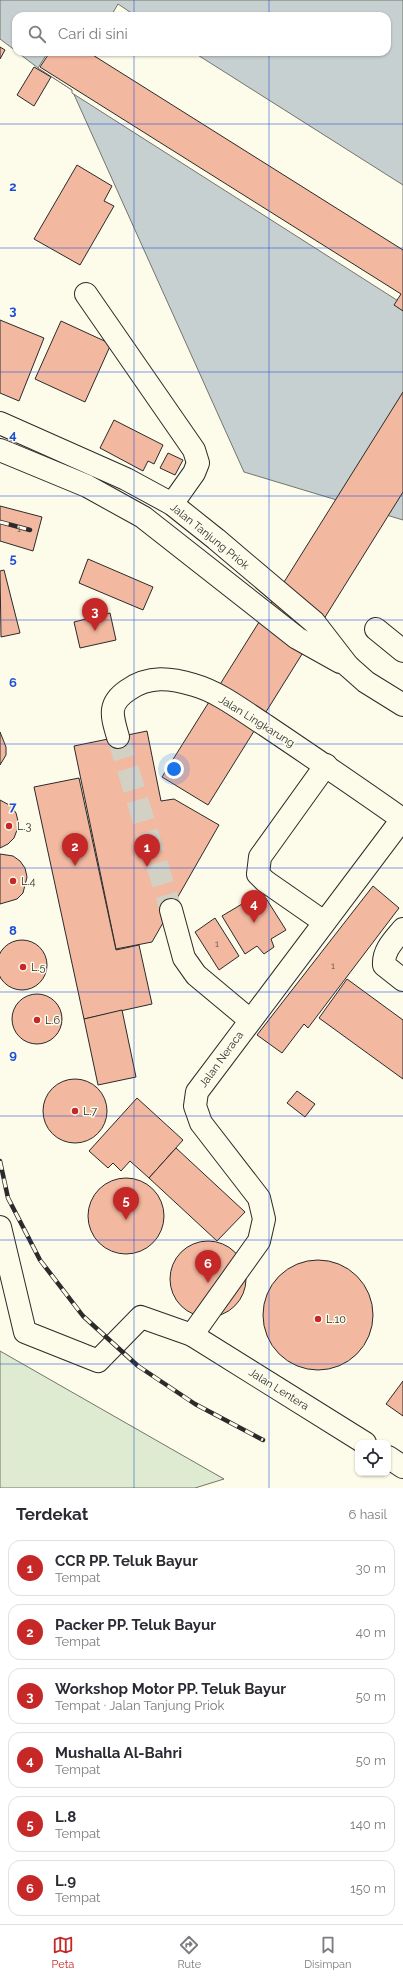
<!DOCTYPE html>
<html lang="id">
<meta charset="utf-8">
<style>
:root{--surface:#fff;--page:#f7f7f7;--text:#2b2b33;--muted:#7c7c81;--line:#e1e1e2;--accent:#c62828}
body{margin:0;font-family:Raleway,sans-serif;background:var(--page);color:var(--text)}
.controls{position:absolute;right:12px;bottom:12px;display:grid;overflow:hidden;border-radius:8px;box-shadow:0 1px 3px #0004}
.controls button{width:36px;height:36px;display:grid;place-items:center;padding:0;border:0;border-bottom:1px solid var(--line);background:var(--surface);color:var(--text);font:20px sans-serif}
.you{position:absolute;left:174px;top:769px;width:14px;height:14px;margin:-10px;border:3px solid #fff;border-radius:50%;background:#1a73e8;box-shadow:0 0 0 6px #1a73e833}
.badge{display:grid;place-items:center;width:26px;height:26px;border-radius:50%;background:var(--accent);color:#fff;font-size:13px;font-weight:700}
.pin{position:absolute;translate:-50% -33px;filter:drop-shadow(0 1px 2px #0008)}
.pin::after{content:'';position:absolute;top:21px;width:14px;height:12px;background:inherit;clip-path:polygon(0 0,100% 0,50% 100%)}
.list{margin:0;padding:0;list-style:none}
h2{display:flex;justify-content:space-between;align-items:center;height:52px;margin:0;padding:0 16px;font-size:17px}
h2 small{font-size:13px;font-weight:400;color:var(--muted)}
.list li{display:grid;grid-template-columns:26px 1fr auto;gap:12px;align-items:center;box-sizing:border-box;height:56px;margin:0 8px 8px;padding:0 8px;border:1px solid var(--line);border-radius:12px}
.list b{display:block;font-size:15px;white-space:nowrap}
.list p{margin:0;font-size:13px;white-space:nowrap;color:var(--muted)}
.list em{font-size:13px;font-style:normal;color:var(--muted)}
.icon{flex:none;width:22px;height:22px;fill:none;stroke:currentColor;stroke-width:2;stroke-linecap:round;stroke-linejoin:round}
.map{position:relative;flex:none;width:403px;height:1488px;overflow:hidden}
.search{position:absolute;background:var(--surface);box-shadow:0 1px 3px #0004;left:12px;right:12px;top:12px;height:44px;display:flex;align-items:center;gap:10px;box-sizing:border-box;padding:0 14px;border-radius:12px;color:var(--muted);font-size:15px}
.sheet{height:436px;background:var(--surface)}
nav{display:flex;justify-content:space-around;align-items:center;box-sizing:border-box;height:56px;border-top:1px solid var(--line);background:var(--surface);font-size:11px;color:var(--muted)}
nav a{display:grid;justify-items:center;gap:2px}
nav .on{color:var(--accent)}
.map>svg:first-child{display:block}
.green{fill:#deebd1;stroke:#74746e}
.water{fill:#c7d0d0;stroke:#74746e}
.pier{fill:#fdfbea;stroke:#74746e}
.building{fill:#f2b8a0;stroke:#2b2b2b}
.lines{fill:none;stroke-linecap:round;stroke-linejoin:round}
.minor-tunnel{stroke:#d3d1c4;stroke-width:22;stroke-dasharray:22 11;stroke-linecap:butt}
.minor-casing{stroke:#2b2b2b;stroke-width:24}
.highway-casing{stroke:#2b2b2b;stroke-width:24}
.minor{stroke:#fdfbea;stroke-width:22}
.highway{stroke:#fdfbea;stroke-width:22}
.rail-casing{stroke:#2b2b2b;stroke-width:4.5}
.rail{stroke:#fdfbea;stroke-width:3;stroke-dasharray:9;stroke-linecap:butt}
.grid{fill:none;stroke:#1d4ed8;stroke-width:1;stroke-opacity:0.55}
.poi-dot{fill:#c62828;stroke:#fdfbea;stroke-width:1.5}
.labels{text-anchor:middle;stroke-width:3;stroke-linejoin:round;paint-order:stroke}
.number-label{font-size:9px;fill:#5d4e48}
.street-label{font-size:11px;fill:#2b2b2b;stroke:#fdfbea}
.poi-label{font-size:11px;fill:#2b2b2b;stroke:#fdfbea;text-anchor:start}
.grid-label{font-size:13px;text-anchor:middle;font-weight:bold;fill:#1d4ed8;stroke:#fdfbea;stroke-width:3;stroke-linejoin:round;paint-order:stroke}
</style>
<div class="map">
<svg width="403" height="1488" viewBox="0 0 403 1488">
<rect width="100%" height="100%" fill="#fdfbea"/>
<polygon class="green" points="0,1351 224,1479 195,1488 0,1488"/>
<polygon class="water" points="0,0 403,0 403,520 244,472 72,90 38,68 17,52 387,52 387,16 16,16 16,51 0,39"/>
<g class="pier">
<polygon points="118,4 136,16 111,16"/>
<polygon points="48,52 193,52 403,185 403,304 72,93 72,90 38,68"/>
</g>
<g class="building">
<polygon points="0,47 5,50 0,59"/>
<polygon points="50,52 88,52 403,250 403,311 394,305 401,294 40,67"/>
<polygon points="34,67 51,77 34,106 17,95"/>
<polygon points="77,165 112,186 104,201 114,206 80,265 34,239"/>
<polygon points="0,320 44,338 19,401 0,393"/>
<polygon points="61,321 111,344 85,402 35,379"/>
<polygon points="403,392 403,492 208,805 162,777"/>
<polygon points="114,420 163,445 154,464 148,461 143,471 100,448"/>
<polygon points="168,453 183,460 175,475 160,468"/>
<polygon points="0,506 42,517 33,551 0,541"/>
<polygon points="88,559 153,587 143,610 79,583"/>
<polygon points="4,570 20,633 1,637 0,571"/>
<polygon points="110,613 116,640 80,648 74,622"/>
<polygon points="147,731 161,801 174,799 219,825 152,942 116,949 74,746"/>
<polygon points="0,732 6,747 6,755 0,765"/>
<polygon points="79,778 116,950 139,945 152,1004 84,1019 34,787"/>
<polygon points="0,800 11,806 16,813 18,821 17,830 14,838 8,844 0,848"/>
<polygon points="0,854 13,856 20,861 25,868 27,877 23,893 17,899 0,904"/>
<polygon points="373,886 399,908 308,1028 304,1024 282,1053 257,1035"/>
<polygon points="262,892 286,930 271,939 274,947 264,954 257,946 245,954 222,916"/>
<polygon points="215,918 239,956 219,970 195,932"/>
<circle cx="22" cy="965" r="25"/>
<polygon points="347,979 403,1020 403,1079 319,1018"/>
<circle cx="37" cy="1019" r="25"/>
<polygon points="122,1010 136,1077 98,1085 84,1019"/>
<circle cx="75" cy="1111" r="32"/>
<polygon points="297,1091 315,1104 305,1117 287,1103"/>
<polygon points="137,1098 183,1140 149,1178 130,1161 121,1171 113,1163 108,1168 89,1151"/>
<polygon points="176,1148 245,1212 217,1241 149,1178"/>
<circle cx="126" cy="1216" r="38"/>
<circle cx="208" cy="1279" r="38"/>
<circle cx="318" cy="1315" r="55"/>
<polygon points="403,1381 403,1416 386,1404"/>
</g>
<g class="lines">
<polyline class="minor-tunnel" points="118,737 171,910"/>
<g class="minor-casing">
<g id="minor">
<polyline points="86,294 194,450 198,463 194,473 172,504"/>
<polyline points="376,629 403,651"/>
<polyline points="348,666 366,682 403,705"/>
<path d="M118 737C112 716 107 704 128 690 149 675 171 678 194 685 219 692 243 711 265 725 311 756 357 787 402 819"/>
<polyline points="171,910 184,958 196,975 250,1020"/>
<polyline points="324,922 265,881 258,874 260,857 326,765"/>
<path d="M403 929C394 940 383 950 384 965L403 980"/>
<polyline points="0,1227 25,1332 98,1361 141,1317 192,1335 365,1443"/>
<polyline points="192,1335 259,1241 264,1219 259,1198 201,1123 195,1106 197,1092 403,818"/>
<polyline points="388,1457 403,1467"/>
</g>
</g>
<g class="highway-casing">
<g id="highway">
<polyline points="0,423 126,479 172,504 216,539 314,622 348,666"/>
<polyline points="0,450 87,486 143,517 297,638 340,662"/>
</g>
</g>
<use href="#minor" class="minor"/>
<use href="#highway" class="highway"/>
<g class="rail-casing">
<g id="rail">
<polyline points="0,522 30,530"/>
<polyline points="0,1161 8,1198 40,1260 83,1316 138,1366 195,1404 263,1440"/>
</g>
</g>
<use href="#rail" class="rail"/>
</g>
<path class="grid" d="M134 0V16M269 0V16M134 52V1488M269 52V1488M0 124H403M0 248H403M0 372H403M0 496H403M0 620H403M0 744H403M0 868H403M0 992H403M0 1116H403M0 1240H403M0 1364H403"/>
<g class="poi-dot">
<circle cx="9" cy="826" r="4"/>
<circle cx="13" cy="881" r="4"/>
<circle cx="23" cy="967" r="4"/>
<circle cx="37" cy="1020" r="4"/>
<circle cx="75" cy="1111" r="4"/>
<circle cx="318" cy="1319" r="4"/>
</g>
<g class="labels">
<g class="number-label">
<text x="19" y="532">1</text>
<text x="217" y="947">1</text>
<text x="333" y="969">1</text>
</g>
<g class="street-label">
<text transform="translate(210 536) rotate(39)" y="4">Jalan Tanjung Priok</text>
<text transform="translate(257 721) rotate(32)" y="4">Jalan Lingkarung</text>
<text transform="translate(221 1059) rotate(-54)" y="4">Jalan Neraca</text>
<text transform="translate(279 1389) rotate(32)" y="4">Jalan Lentera</text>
</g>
<g class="poi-label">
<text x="17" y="830">L.3</text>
<text x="21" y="885">L.4</text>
<text x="31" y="971">L.5</text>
<text x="45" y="1024">L.6</text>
<text x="83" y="1115">L.7</text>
<text x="326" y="1323">L.10</text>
</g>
</g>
<g class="grid-label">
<text x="13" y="191">2</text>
<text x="13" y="315">3</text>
<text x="13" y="439">4</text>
<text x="13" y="563">5</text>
<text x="13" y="687">6</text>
<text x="13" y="811">7</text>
<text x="13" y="935">8</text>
<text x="13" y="1059">9</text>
</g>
</svg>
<div class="controls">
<button><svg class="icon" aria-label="locate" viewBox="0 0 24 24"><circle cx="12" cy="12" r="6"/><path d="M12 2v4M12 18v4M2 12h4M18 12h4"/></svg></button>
</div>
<div class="you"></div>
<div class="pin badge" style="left:147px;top:867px">1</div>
<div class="pin badge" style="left:75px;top:866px">2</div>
<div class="pin badge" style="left:95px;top:631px">3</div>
<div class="pin badge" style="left:254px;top:923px">4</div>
<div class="pin badge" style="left:126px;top:1220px">5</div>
<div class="pin badge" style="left:208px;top:1283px">6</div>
<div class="search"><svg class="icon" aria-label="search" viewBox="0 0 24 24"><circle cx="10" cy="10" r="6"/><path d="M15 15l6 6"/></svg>Cari di sini</div>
</div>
<section class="sheet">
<h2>Terdekat<small>6 hasil</small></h2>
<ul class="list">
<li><span class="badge">1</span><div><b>CCR PP. Teluk Bayur</b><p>Tempat</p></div><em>30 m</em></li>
<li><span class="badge">2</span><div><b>Packer PP. Teluk Bayur</b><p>Tempat</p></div><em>40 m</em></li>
<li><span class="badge">3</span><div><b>Workshop Motor PP. Teluk Bayur</b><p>Tempat · Jalan Tanjung Priok</p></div><em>50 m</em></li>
<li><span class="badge">4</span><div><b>Mushalla Al-Bahri</b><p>Tempat</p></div><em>50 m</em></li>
<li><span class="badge">5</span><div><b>L.8</b><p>Tempat</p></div><em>140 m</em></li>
<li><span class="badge">6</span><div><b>L.9</b><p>Tempat</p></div><em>150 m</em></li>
</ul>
</section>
<nav>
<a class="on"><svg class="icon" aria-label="map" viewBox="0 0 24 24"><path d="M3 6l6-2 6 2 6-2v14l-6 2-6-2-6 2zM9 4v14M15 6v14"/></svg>Peta</a>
<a><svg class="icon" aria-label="directions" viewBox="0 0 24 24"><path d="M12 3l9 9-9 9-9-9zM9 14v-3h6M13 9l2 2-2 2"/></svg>Rute</a>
<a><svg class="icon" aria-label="saved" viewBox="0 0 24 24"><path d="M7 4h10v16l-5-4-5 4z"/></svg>Disimpan</a>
</nav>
